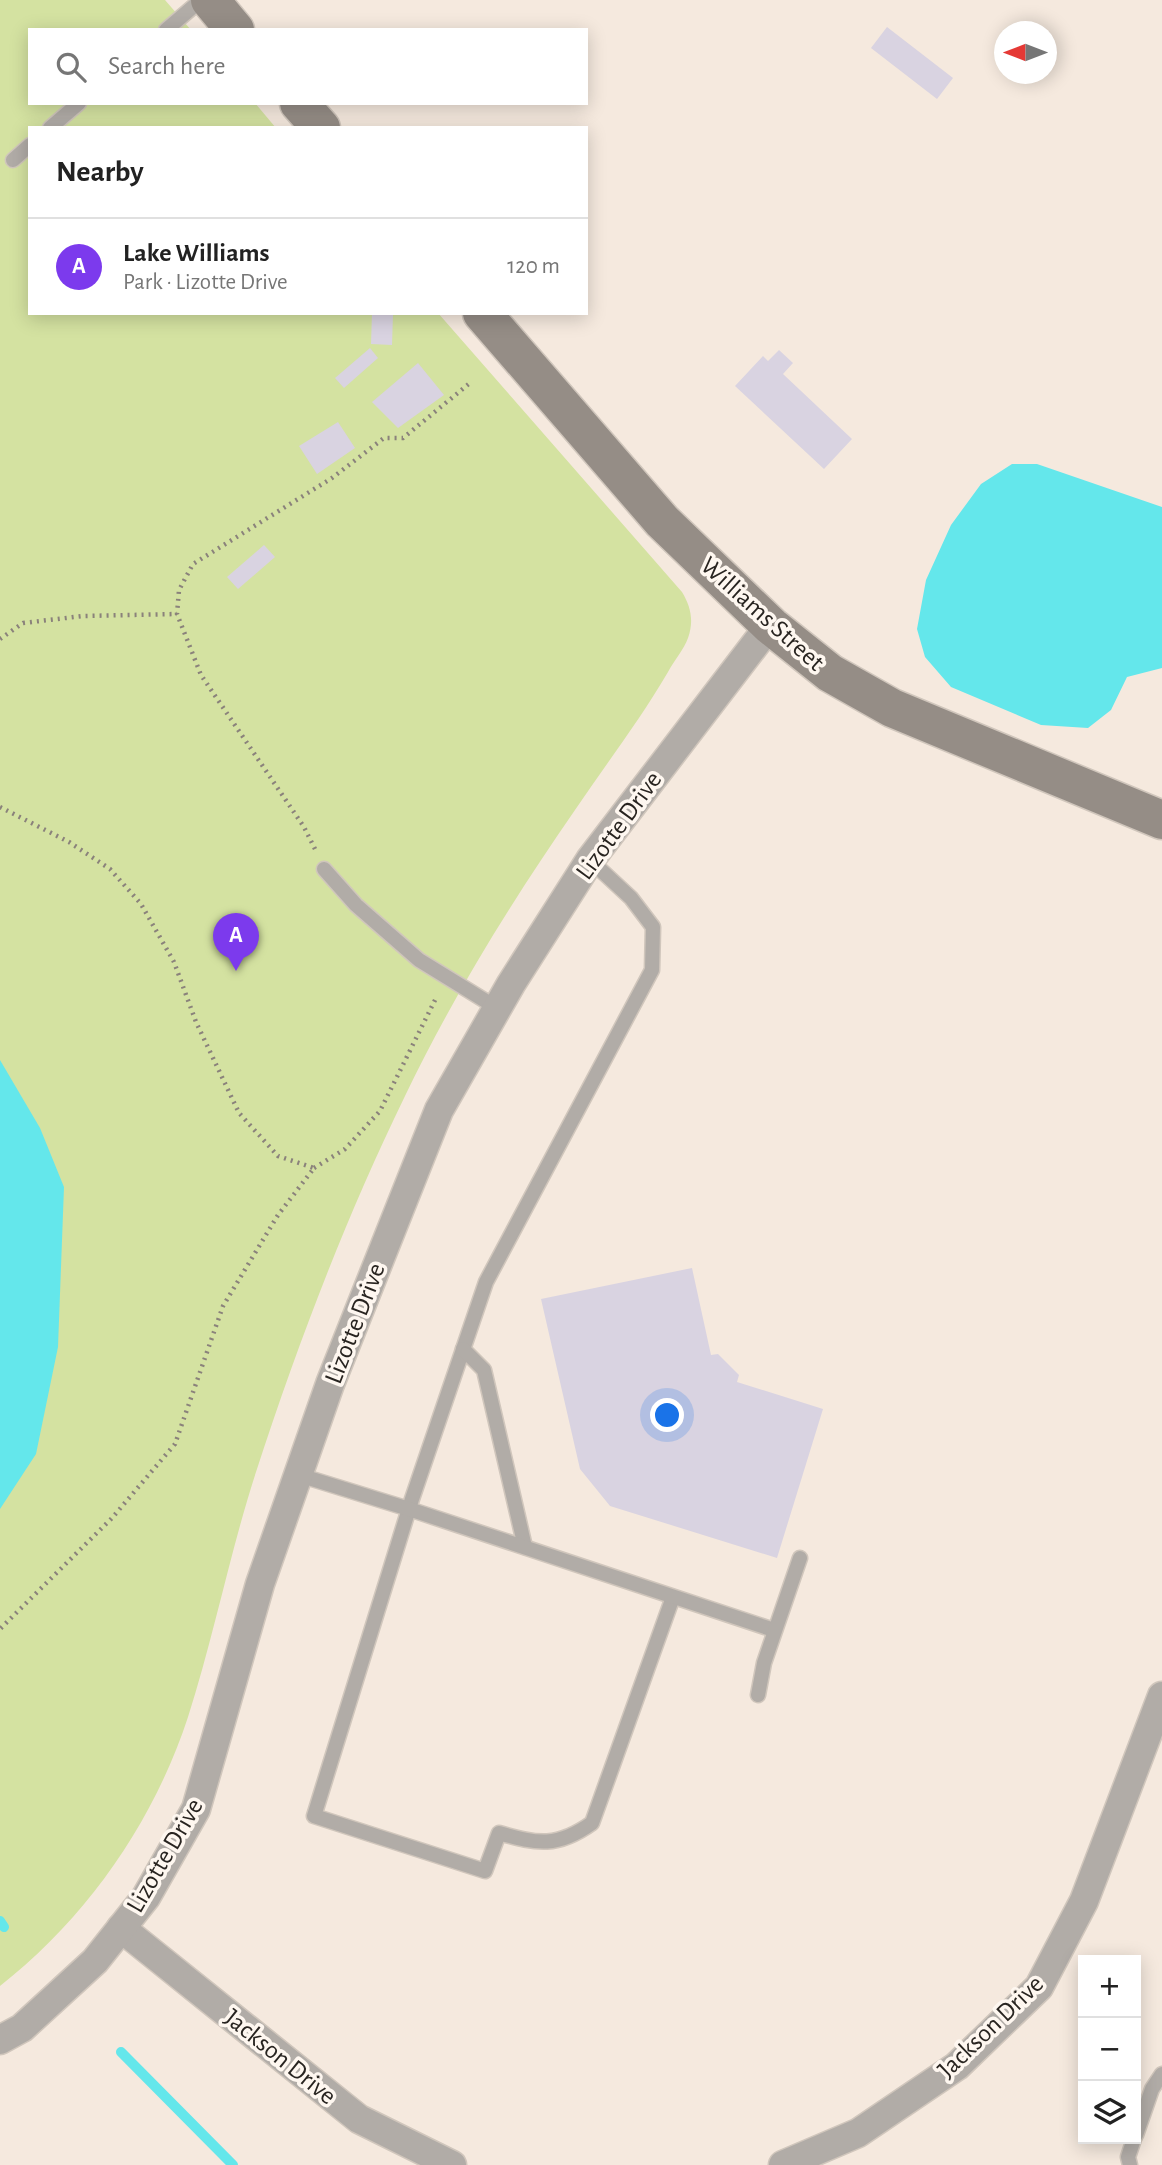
<!DOCTYPE html>
<meta charset="utf-8">
<style>
:root{--surface:#fff;--page:#f6f6f6;--text:#222;--muted:#767676;--line:#e0e0e0;--accent:#7c3aed}
body{margin:0;font-family:"Alegreya Sans",sans-serif;background:var(--page);color:var(--text)}
.controls{position:absolute;right:21px;bottom:21px;display:grid;overflow:hidden;border-radius:0px;box-shadow:0 4px 18px #0003}
.controls button{width:63px;height:63px;display:grid;place-items:center;padding:0;border:0;border-bottom:2px solid var(--line);background:var(--surface);color:var(--text);font:35px sans-serif}
.compass{position:absolute;left:994px;top:21px;width:63px;height:63px;border-radius:50%;background:var(--surface);box-shadow:0 4px 18px #0003;rotate:270deg}
.you{position:absolute;left:668px;top:1416px;width:24px;height:24px;margin:-18px;border:5px solid #fff;border-radius:50%;background:#1a73e8;box-shadow:0 0 0 10px #1a73e833}
.badge{display:grid;place-items:center;width:46px;height:46px;border-radius:50%;background:var(--accent);color:#fff;font-size:23px;font-weight:700}
.pin{position:absolute;translate:-50% -58px;filter:drop-shadow(0 2px 4px #0008)}
.pin::after{content:'';position:absolute;top:37px;width:24px;height:21px;background:inherit;clip-path:polygon(0 0,100% 0,50% 100%)}
.list{margin:0;padding:0;list-style:none}
h2{display:flex;justify-content:space-between;align-items:center;height:91px;margin:0;padding:0 28px;font-size:30px}
h2 small{font-size:23px;font-weight:400;color:var(--muted)}
.list li{display:grid;grid-template-columns:46px 1fr auto;gap:21px;align-items:center;box-sizing:border-box;height:98px;padding:0 28px;border-top:2px solid var(--line)}
.list b{display:block;font-size:26px;white-space:nowrap}
.list p{margin:0;font-size:23px;white-space:nowrap;color:var(--muted)}
.list em{font-size:23px;font-style:normal;color:var(--muted)}
.icon{flex:none;width:38px;height:38px;fill:none;stroke:currentColor;stroke-width:2;stroke-linecap:round;stroke-linejoin:round}
.map{position:relative;flex:none;width:1162px;height:2165px;overflow:hidden}
.search{position:absolute;background:var(--surface);box-shadow:0 4px 18px #0003;left:28px;top:28px;width:560px;height:77px;display:flex;align-items:center;gap:18px;box-sizing:border-box;padding:0 24px;border-radius:0px;color:var(--muted);font-size:26px}
.panel{position:absolute;background:var(--surface);box-shadow:0 4px 18px #0003;left:28px;top:126px;width:560px;height:189px;border-radius:0px}
.map>svg:first-child{display:block}
.green{fill:#d4e2a1}
.water{fill:#64e7eb}
.lines{fill:none;stroke-linecap:round;stroke-linejoin:round}
.stream{stroke:#64e7eb;stroke-width:10}
.building{fill:#d9d3e1}
.service-casing{stroke:#d0c6bc;stroke-width:17}
.minor-casing{stroke:#d0c6bc;stroke-width:31}
.secondary-casing{stroke:#d0c6bc;stroke-width:41}
.path{stroke:#8a827b;stroke-width:4.5;stroke-dasharray:2 5;stroke-linecap:butt}
.service{stroke:#b1aca7;stroke-width:14}
.minor{stroke:#b1aca7;stroke-width:28}
.secondary{stroke:#958d86;stroke-width:38}
.labels{text-anchor:middle;stroke-width:7;stroke-linejoin:round;paint-order:stroke}
.street-label{font-size:26px;fill:#282420;stroke:#fef7f0}
</style>
<div class="map">
<svg width="1162" height="2165" viewBox="0 0 1162 2165">
<rect width="100%" height="100%" fill="#f5e9de"/>
<path class="green" d="M0 0H165L191 30H30V103H255L276 128H30V313H438L682 592C691 607 694 621 688 638 684 649 674 661 668 672 640 720 606 764 575 810 512 901 453 996 405 1096 346 1217 298 1343 256 1472 230 1552 214 1636 188 1717 154 1821 87 1918 0 1986Z"/>
<g class="water">
<polygon points="1012,464 1037,464 1162,507 1162,668 1127,677 1111,710 1088,728 1041,725 951,687 925,657 917,629 926,580 951,525 981,484"/>
<polygon points="0,1060 40,1128 64,1187 58,1347 36,1454 0,1509"/>
</g>
<g class="lines">
<g class="stream">
<polyline points="0,1921 4,1927"/>
<polyline points="121,2052 233,2165"/>
</g>
</g>
<g class="building">
<polygon points="887,27 953,78 937,99 871,48"/>
<polygon points="372,313 393,313 392,345 371,344"/>
<polygon points="370,348 378,358 344,388 335,378"/>
<polygon points="779,350 793,363 783,374 852,439 824,469 735,386 763,356 768,361"/>
<polygon points="418,363 444,395 398,428 372,402"/>
<polygon points="338,422 355,448 317,474 299,446"/>
<polygon points="264,545 275,557 238,589 227,577"/>
<polygon points="692,1268 711,1355 718,1354 739,1375 737,1382 823,1409 777,1558 610,1506 580,1469 541,1299"/>
</g>
<g class="lines">
<g class="service-casing">
<g id="service">
<polyline points="166,30 201,0"/>
<polyline points="50,128 79,103"/>
<polyline points="13,160 30,145"/>
<path d="M590 860 631 898 653 927 652 970 486 1282 412 1499 314 1816 485 1871 499 1833C538 1844 557 1848 592 1823L673 1597"/>
<polyline points="324,869 356,905 419,960 497,1008"/>
<polyline points="463,1349 484,1370 525,1547"/>
<polyline points="299,1475 409,1509 774,1630"/>
<polyline points="758,1695 764,1663 800,1558"/>
<polyline points="1136,2135 1152,2089 1162,2074"/>
<polyline points="1130,2165 1128,2157 1134,2139"/>
</g>
</g>
<g class="minor-casing">
<g id="minor">
<polyline points="121,1928 359,2119 452,2165"/>
<polyline points="0,2040 22,2028 95,1961 146,1897 196,1809 260,1584 330,1384 439,1110 511,984 590,860 770,625"/>
<polyline points="783,2165 858,2133 957,2066 1039,1987 1084,1901 1162,1696"/>
</g>
</g>
<g class="secondary-casing">
<g id="secondary">
<polyline points="210,0 235,30"/>
<polyline points="299,103 321,128"/>
<polyline points="482,313 662,521 771,626 830,673 892,708 1162,820"/>
</g>
</g>
<g class="path">
<polyline points="0,639 23,623 83,616 177,614"/>
<polyline points="0,807 69,842 110,869 141,904 174,962 196,1022 239,1113 278,1156 314,1168 278,1215 223,1306 175,1444 112,1518 0,1629"/>
<polyline points="315,849 304,827 201,675 177,614 179,590 193,564 332,478 384,438 403,438 470,383"/>
<polyline points="314,1168 345,1149 380,1111 437,996"/>
</g>
<use href="#service" class="service"/>
<use href="#minor" class="minor"/>
<use href="#secondary" class="secondary"/>
</g>
<g class="labels">
<g class="street-label">
<text transform="translate(763 613) rotate(42)" y="9">Williams Street</text>
<text transform="translate(618 825) rotate(-54)" y="9">Lizotte Drive</text>
<text transform="translate(354 1323) rotate(-69)" y="9">Lizotte Drive</text>
<text transform="translate(164 1855) rotate(-60)" y="9">Lizotte Drive</text>
<text transform="translate(990 2026) rotate(-44)" y="9">Jackson Drive</text>
<text transform="translate(281 2056) rotate(39)" y="9">Jackson Drive</text>
</g>
</g>
</svg>
<div class="controls">
<button>+</button>
<button>−</button>
<button><svg class="icon" aria-label="layers" viewBox="0 0 24 24"><path d="M12 4l9 5-9 5-9-5zM3 14l9 5 9-5"/></svg></button>
</div>
<svg class="compass" viewBox="-18 -18 36 36"><path d="M0-13l5 13h-10z" fill="#e53935"/><path d="M0 13l5-13h-10z" fill="#767676"/></svg>
<div class="you"></div>
<div class="pin badge" style="left:236px;top:971px">A</div>
<div class="search"><svg class="icon" aria-label="search" viewBox="0 0 24 24"><circle cx="10" cy="10" r="6"/><path d="M15 15l6 6"/></svg>Search here</div>
<section class="panel">
<h2>Nearby<small></small></h2>
<ul class="list">
<li><span class="badge">A</span><div><b>Lake Williams</b><p>Park · Lizotte Drive</p></div><em>120 m</em></li>
</ul>
</section>
</div>
